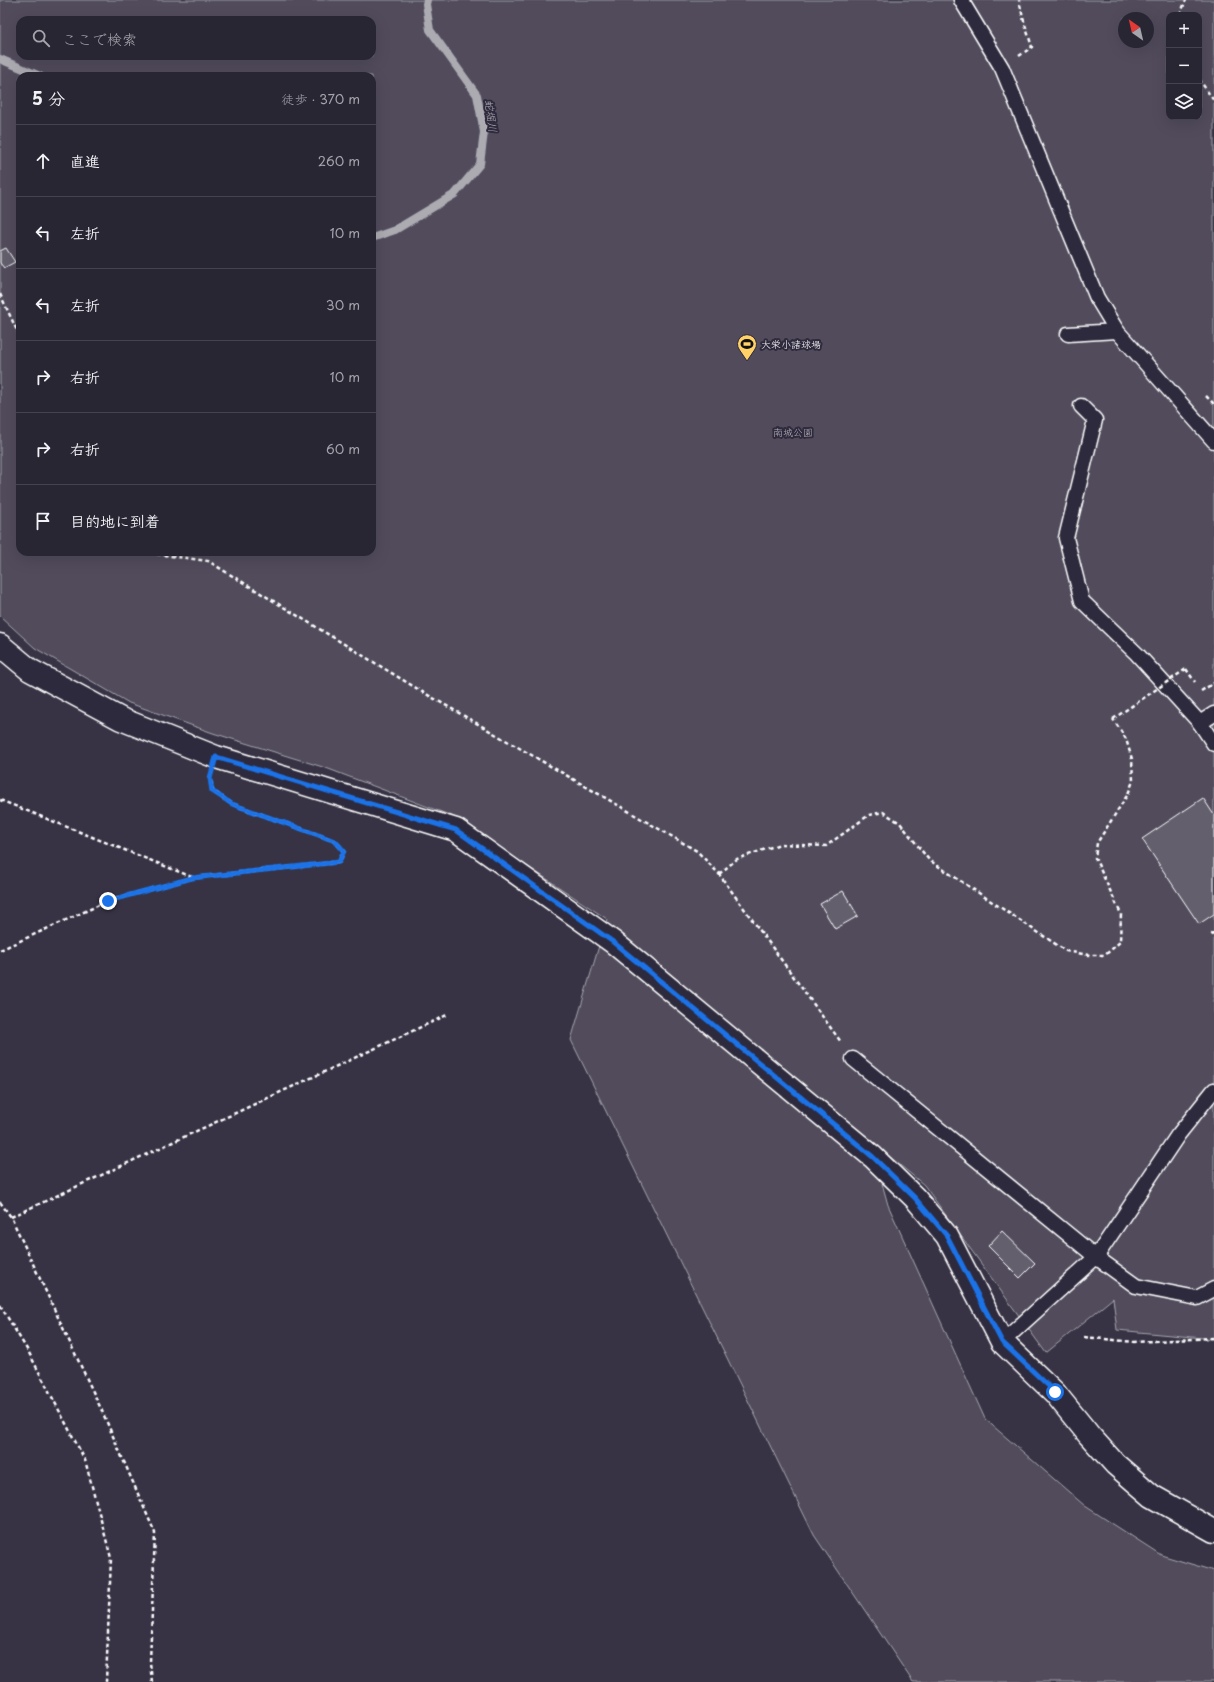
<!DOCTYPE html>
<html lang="ja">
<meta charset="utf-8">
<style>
:root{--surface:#292634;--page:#353240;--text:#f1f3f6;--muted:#a5a5ac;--line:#45434f}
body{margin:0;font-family:"Playpen Sans","Klee One",sans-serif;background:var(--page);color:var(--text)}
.controls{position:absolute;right:12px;top:12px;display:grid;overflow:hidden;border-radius:8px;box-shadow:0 4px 16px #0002}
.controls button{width:36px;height:36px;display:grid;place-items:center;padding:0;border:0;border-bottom:1px solid var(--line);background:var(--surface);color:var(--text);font:20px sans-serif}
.compass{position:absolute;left:1118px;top:12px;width:36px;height:36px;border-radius:50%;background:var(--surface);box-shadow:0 4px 16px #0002;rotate:326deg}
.stop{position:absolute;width:12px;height:12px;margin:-9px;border:3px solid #1a73e8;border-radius:50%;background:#fff}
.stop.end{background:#1a73e8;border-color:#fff;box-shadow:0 1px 4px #0008}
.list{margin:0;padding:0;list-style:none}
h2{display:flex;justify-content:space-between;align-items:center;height:52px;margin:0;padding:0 16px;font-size:17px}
h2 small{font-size:13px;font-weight:400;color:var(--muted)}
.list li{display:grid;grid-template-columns:26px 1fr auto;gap:12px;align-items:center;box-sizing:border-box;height:72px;padding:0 16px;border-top:1px solid var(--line)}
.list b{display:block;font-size:15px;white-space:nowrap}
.list em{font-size:13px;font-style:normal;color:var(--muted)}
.icon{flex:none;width:22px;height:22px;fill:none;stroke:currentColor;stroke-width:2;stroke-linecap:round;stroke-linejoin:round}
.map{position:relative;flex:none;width:1214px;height:1682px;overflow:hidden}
.search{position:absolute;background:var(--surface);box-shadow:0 4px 16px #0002;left:16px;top:16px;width:360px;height:44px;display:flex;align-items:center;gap:10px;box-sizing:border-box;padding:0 14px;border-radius:12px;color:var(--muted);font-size:15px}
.panel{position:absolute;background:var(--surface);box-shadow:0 4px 16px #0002;left:16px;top:72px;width:360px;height:484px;border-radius:12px}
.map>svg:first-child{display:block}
.green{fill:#514c5c;stroke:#a8a6ae;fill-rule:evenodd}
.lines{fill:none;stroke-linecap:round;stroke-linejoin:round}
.stream{stroke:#adabb2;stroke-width:8}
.building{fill:#635f6d;stroke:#fff}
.service-casing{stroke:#fff;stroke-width:17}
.tertiary-casing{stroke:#fff;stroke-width:25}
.path{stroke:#fff;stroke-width:2.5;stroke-dasharray:4 3;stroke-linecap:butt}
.service{stroke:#2f2a3d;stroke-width:14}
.tertiary{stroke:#2f2a3d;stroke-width:22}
.path-bridge{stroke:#fff;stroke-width:2.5;stroke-dasharray:4 3;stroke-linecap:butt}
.route{stroke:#1a73e8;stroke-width:5}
.labels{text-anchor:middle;stroke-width:4;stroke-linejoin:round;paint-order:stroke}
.poi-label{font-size:10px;fill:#fff;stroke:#2f2a3d;text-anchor:start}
.park-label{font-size:10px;fill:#b9b7be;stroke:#2f2a3d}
.water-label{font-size:11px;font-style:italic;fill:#b4b2b9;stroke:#2f2a3d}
</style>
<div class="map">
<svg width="1214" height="1682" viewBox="0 0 1214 1682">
<rect width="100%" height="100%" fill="#373345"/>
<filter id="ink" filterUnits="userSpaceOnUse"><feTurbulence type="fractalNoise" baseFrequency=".025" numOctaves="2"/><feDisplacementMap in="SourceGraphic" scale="8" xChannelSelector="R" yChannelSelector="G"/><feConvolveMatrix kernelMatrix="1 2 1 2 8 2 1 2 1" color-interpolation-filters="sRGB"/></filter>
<g filter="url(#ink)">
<path class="green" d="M0 0H1214V1339L1117 1330 1113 1298 1046 1353 924 1185 870 1140 888 1205 985 1419 1085 1506 1161 1555 1214 1571V1682H913L814 1535 571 1040 607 919 452 816 326 768 213 733 129 703 35 648 0 616ZM1169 15H1199V117H1169ZM1124 18H1148V42H1124ZM20 20H372V56H20ZM20 76H372V552H20Z"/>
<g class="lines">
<g class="stream">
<polyline points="0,59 40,76"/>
<polyline points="372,238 395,230 455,194 480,164 484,132 477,95 430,30 426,4 427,0"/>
</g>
</g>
<g class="building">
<polygon points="6,248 15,262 4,268 0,263 0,251"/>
<polygon points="1203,798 1214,815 1214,914 1199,924 1142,839"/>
<polygon points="843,891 858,916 835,929 820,904"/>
<polygon points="1002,1231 1035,1263 1020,1278 988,1246"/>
</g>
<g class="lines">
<g class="service-casing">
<g id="service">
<polyline points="961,0 1002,68 1097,298 1117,331"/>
<polyline points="1068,334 1117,331 1214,441"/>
<polyline points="1081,406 1095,420 1066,538 1082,601 1137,654 1200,723"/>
<polyline points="1214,714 1200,723 1214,744"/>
<polyline points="853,1059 1096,1257 1136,1286 1197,1298 1214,1289"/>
<polyline points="1002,1342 1096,1257 1178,1135 1214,1090"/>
</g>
</g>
<g class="tertiary-casing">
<polyline id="tertiary" points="0,645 30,670 121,719 216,757 456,830 613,942 873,1157 915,1198 947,1236 1002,1342 1055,1393 1089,1435 1115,1464 1152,1496 1214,1531"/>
</g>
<g class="path">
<polyline points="1180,15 1186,0"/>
<polyline points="1019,56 1032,47 1023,18 1019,0"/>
<polyline points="1199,79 1214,101"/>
<polyline points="0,294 20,337"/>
<polyline points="1206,396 1214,404"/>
<polyline points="150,552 156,554 208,561 421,691 697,851 719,874 841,1042"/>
<polyline points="1186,669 1195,682"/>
<polyline points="1201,691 1214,683"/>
<polyline points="0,800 192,877"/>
<polyline points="719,874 737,859 780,844 826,846 869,815 883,812 900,823 929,860 1066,951 1089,955 1105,955 1120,942 1121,914 1095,858 1097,843 1128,794 1133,781 1132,759 1126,739 1113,719"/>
<polyline points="1214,933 1212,934 1214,936"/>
<polyline points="0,950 108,901 192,878 339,862 344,851 335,841 232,804 213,791 211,782"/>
<polyline points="0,1202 11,1217 102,1411 155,1533 150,1662 152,1682"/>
<polyline points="11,1217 447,1015"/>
<polyline points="0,1305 28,1351 85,1460 111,1558 106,1682"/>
<polyline points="1084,1337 1134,1342 1214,1338"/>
</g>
<use href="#service" class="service"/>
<use href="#tertiary" class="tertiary"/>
<polyline class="path-bridge" points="1113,719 1186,669"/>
</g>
</g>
<g class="lines" filter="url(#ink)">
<polyline class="route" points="108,901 192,878 339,862 344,851 335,841 232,804 212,791 210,778 216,757 456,830 613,942 873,1157 915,1198 947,1236 1002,1342 1055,1392"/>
</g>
<defs>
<g id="stadium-pin" transform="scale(1)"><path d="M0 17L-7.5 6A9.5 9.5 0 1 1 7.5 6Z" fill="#ffd166" stroke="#2f2a3d"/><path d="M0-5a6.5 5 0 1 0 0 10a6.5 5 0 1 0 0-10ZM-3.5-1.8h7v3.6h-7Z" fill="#111"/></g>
</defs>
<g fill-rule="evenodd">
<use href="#stadium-pin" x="747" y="344"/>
</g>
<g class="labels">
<g class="poi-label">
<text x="761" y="348">大栄小諸球場</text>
</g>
<g class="park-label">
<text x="793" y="436">南城公園</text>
</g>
<g class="water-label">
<text transform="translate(491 116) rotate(82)" y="4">蛇堀川</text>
</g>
</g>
</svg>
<div class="controls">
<button>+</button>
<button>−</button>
<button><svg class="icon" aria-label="layers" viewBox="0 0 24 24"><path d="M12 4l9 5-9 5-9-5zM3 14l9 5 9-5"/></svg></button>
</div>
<svg class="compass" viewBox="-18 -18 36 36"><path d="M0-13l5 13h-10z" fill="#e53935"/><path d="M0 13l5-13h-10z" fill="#a5a5ac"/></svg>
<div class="stop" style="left:1055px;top:1392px"></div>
<div class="stop end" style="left:108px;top:901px"></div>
<div class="search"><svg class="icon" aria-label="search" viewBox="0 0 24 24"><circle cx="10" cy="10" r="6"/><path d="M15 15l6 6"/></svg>ここで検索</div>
<section class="panel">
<h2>5 分<small>徒歩 · 370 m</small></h2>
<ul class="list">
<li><svg class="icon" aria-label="ahead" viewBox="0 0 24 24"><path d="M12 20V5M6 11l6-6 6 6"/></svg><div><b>直進</b></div><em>260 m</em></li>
<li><svg class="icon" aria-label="left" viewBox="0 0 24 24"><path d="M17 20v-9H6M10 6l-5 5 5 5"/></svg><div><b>左折</b></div><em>10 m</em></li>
<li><svg class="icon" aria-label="left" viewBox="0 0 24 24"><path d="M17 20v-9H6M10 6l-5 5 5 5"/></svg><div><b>左折</b></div><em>30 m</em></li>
<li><svg class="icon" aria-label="right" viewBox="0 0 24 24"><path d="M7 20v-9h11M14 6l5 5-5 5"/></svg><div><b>右折</b></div><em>10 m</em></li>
<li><svg class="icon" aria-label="right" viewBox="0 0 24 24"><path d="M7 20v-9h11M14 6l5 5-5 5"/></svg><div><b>右折</b></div><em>60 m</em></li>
<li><svg class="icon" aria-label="arrive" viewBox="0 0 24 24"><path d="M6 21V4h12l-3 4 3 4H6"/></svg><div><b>目的地に到着</b></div></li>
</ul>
</section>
</div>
